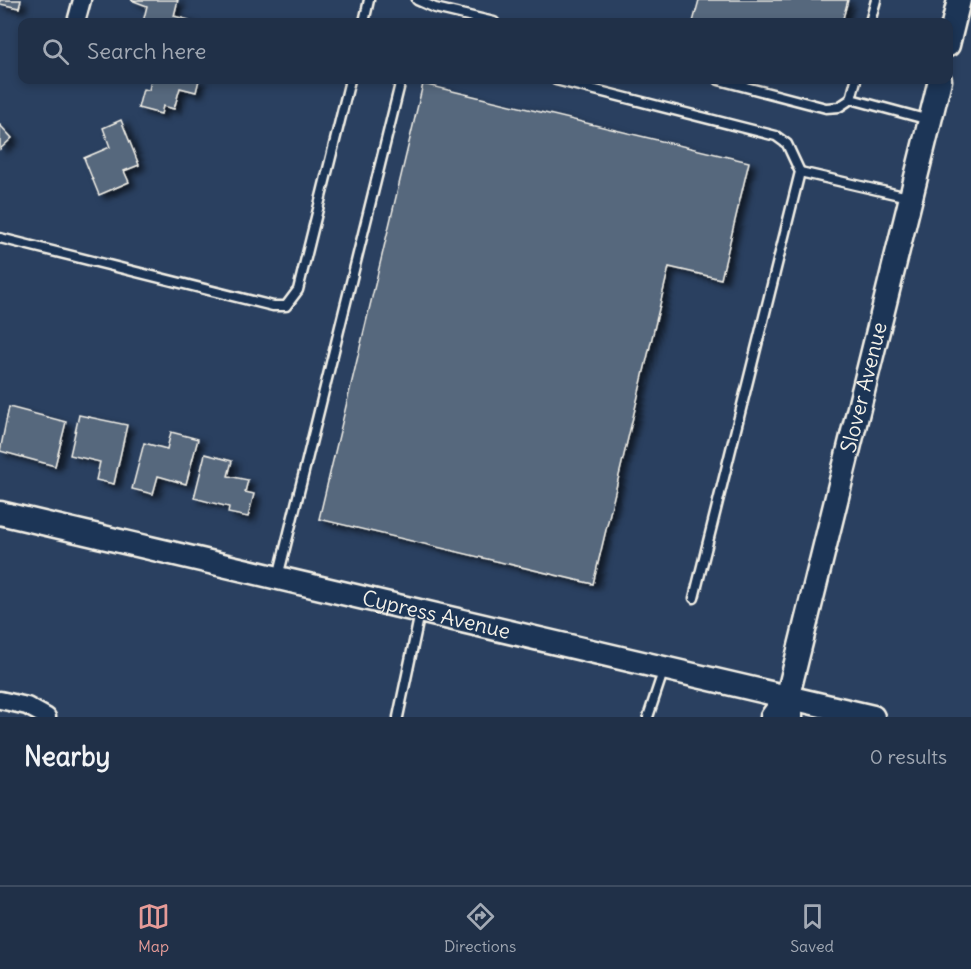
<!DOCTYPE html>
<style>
:root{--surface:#203048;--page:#28384f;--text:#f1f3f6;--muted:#a2a9b4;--line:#3d4b60;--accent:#e69b98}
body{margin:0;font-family:Delius,sans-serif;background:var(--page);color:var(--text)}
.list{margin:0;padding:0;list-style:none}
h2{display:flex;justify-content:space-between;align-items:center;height:78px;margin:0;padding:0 24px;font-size:26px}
h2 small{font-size:20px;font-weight:400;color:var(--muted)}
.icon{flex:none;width:33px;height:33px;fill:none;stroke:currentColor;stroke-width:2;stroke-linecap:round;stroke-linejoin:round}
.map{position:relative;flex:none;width:971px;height:717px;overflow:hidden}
.search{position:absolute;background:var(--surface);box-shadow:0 3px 9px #0003;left:18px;right:18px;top:18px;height:66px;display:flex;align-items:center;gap:15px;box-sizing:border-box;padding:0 21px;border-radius:12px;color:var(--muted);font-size:22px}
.sheet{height:168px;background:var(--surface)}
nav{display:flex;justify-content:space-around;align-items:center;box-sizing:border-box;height:84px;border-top:2px solid var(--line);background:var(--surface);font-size:16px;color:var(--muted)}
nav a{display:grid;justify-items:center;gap:3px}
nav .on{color:var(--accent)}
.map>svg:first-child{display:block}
.building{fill:#56677d;stroke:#f4f1e8;stroke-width:1.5;filter:url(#shadow)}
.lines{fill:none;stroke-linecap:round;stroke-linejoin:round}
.lane-casing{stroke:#f4f1e8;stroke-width:13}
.street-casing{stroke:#f4f1e8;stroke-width:21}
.secondary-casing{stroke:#f4f1e8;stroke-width:27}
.lane{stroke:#1d3557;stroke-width:8}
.street{stroke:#1d3557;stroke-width:16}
.secondary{stroke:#1d3557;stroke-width:22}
.labels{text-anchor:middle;stroke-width:4.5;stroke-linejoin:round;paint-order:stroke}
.street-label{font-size:21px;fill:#f4f1e8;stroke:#1d3557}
</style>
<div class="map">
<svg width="971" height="717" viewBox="0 0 971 717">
<defs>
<filter id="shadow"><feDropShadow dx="6" dy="4" stdDeviation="3" flood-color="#0009"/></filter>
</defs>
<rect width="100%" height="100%" fill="#2a4060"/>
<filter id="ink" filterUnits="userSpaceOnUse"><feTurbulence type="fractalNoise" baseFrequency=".0167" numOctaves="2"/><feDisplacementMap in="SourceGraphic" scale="12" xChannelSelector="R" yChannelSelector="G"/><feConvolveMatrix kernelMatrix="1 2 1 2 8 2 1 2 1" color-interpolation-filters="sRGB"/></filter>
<g filter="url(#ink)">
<g class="building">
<polygon points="0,0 21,0 19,8 0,4"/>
<polygon points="131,0 178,0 174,16 189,20 188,22 143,22 147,6"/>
<polygon points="699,0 848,0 842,22 693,22"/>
<polygon points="151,80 199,80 196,92 180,88 174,109 163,106 161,114 138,108 143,89 149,90"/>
<polygon points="423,84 749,162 721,279 669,267 593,584 319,519"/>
<polygon points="121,120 139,165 124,171 129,182 99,195 84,158 110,147 103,128"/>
<polygon points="0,125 12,138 0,149"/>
<polygon points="9,407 66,422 55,466 0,451"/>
<polygon points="79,415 127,425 114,484 96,480 100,462 70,455"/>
<polygon points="171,432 198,439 186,484 158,476 153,494 132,489 144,443 167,449"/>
<polygon points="205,454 232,461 228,476 248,480 245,492 254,494 248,517 228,513 229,507 194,498"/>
</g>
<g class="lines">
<g class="lane-casing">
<g id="lane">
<polyline points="417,0 435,8 494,22"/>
<polyline points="364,22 369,0"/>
<polyline points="870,22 876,0"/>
<polyline points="556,80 776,136 787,144 800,172 694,598"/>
<polyline points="719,80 826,108 839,107 851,99 856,80"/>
<polyline points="851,99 929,120"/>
<polyline points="800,172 908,197"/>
<polyline points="0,238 273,306 286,306 298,290 350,80"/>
<polyline points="278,577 401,80"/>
<polyline points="398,717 420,613"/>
<polyline points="648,717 664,669"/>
</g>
</g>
<g class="street-casing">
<g id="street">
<polyline points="76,22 82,0"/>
<polyline points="0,700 27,706 47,717"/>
</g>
</g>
<g class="secondary-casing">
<g id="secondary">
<polyline points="948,45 959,0"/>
<path id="s1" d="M0 513 873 717"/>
<polyline points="772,717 788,695"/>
<path id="s2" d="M791 717 788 695 940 80"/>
</g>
</g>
<use href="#lane" class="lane"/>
<use href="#street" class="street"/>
<use href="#secondary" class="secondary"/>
</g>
</g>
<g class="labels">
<g class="street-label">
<text dy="7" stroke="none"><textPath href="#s2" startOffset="339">Slover Avenue</textPath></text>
<text dy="7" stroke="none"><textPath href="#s1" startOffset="448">Cypress Avenue</textPath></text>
</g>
</g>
</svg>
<div class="search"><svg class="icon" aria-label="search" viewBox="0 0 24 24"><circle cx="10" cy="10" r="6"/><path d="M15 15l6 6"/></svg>Search here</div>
</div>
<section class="sheet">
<h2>Nearby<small>0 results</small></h2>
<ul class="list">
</ul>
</section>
<nav>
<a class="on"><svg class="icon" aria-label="map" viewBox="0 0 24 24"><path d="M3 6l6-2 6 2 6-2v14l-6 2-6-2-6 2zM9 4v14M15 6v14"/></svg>Map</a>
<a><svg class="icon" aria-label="directions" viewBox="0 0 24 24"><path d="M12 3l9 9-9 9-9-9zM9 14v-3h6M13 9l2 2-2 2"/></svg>Directions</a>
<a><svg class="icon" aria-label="saved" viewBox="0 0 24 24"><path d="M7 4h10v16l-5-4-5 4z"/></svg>Saved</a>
</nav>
